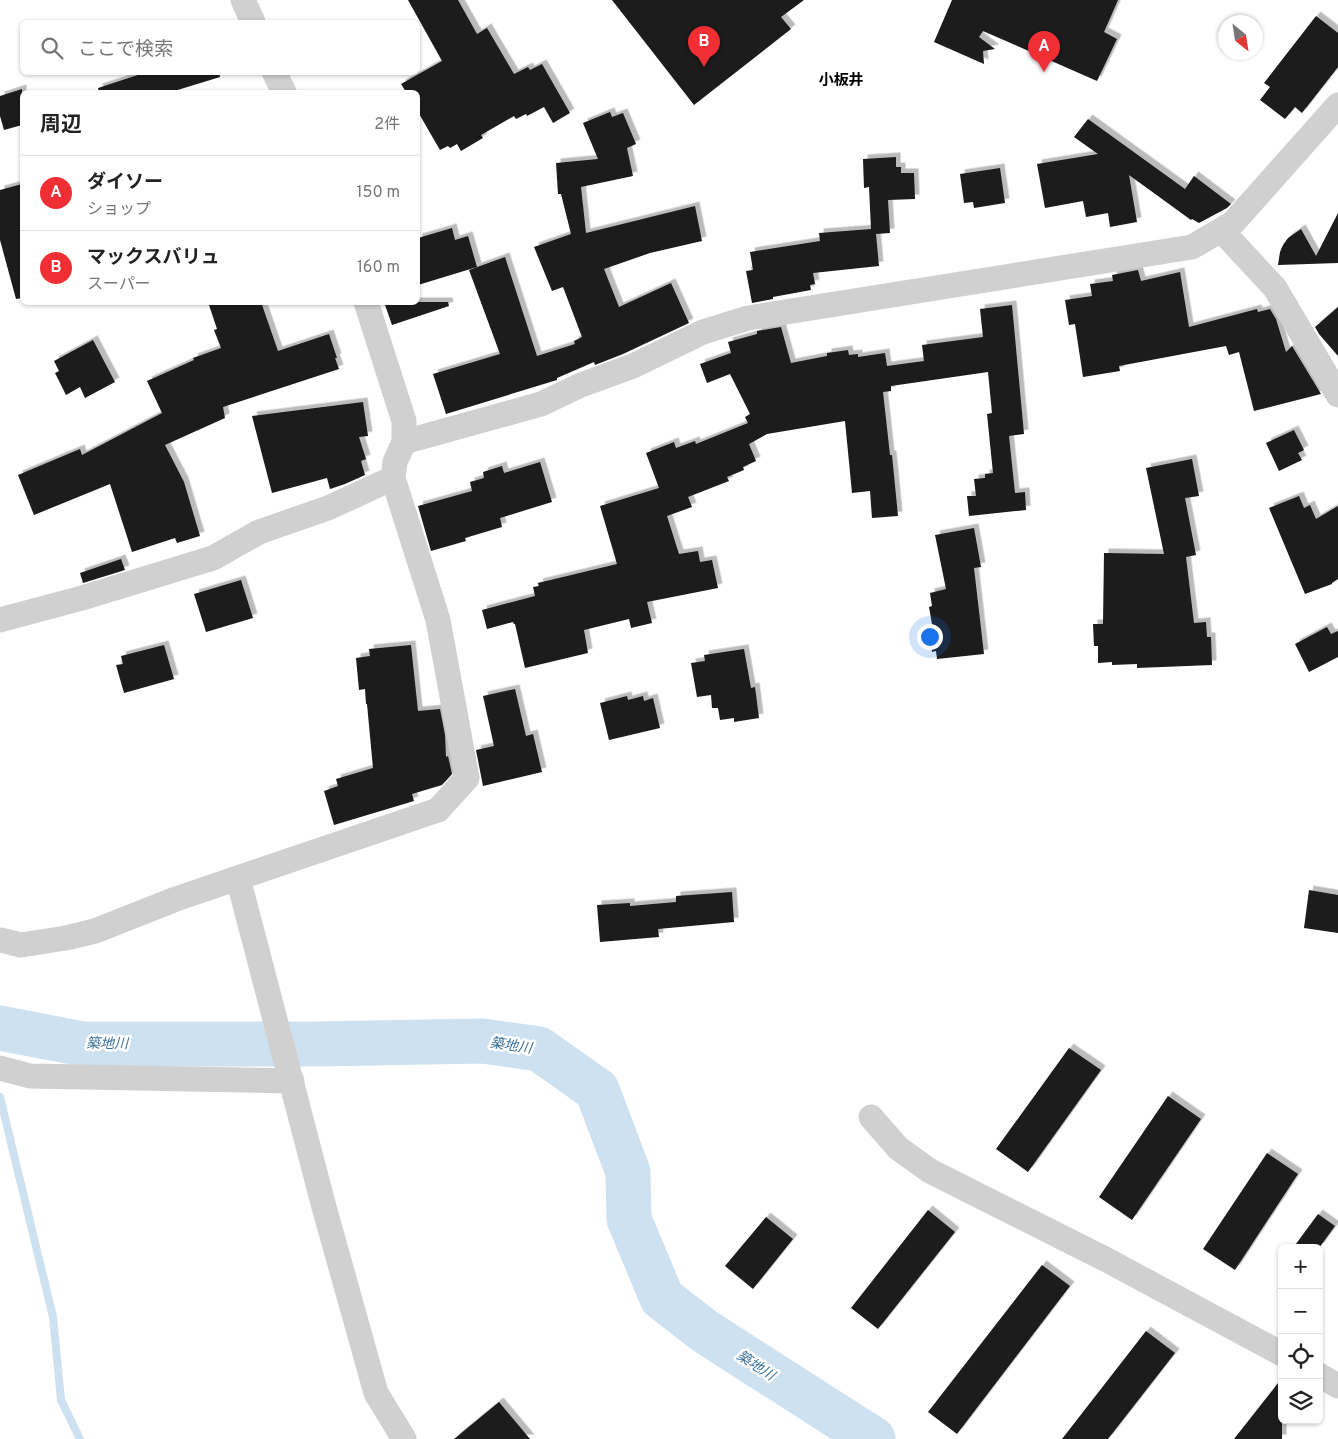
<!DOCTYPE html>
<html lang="ja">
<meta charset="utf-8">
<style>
:root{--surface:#fff;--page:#f2f2f2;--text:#222;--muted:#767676;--line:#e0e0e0;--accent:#f02f34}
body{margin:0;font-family:Overpass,"Noto Sans JP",sans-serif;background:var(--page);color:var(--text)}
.controls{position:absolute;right:15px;bottom:15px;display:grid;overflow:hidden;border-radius:8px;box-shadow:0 1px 4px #0004}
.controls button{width:45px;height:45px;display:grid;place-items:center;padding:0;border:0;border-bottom:1px solid var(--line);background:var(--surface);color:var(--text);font:25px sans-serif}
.compass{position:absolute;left:1218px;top:15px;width:45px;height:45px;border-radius:50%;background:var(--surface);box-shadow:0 1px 4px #0004;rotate:150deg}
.you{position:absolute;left:929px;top:636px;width:18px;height:18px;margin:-12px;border:4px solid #fff;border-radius:50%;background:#1a73e8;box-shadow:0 0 0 8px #1a73e833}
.badge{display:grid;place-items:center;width:32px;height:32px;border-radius:50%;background:var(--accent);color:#fff;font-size:16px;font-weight:700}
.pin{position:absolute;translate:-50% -41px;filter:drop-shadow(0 1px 2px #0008)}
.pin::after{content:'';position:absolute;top:26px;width:18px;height:15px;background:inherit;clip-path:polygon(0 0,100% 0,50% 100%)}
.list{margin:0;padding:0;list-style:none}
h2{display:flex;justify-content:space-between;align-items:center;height:65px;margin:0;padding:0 20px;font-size:21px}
h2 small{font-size:16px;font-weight:400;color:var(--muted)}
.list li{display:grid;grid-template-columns:32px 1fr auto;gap:15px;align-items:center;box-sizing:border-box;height:75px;padding:0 20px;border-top:1px solid var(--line)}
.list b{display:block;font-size:19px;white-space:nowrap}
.list p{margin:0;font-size:16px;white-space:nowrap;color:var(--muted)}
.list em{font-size:16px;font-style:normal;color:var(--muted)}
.icon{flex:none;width:28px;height:28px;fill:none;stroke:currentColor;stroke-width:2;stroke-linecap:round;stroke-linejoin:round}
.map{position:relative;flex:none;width:1338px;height:1439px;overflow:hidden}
.search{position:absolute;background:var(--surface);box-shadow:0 1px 4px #0004;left:20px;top:20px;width:400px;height:55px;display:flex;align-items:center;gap:12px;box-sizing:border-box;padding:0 18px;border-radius:8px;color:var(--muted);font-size:19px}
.panel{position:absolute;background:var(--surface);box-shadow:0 1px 4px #0004;left:20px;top:90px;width:400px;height:215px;border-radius:8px}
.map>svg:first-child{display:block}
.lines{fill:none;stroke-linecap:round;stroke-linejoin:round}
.stream{stroke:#cde1f0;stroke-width:8}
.river{stroke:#cde1f0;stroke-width:45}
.building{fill:#1a1a1a;filter:url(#shadow)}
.street{stroke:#d0d0d0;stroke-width:25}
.labels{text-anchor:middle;stroke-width:5;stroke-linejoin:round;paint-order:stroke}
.water-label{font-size:14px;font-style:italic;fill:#3a719c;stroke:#fff}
.quarter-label{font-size:15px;font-weight:bold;fill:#000;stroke:#fff}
</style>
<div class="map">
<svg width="1338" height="1439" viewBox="0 0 1338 1439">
<defs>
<filter id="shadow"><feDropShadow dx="4.5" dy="-4.5" stdDeviation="0" flood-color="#0004"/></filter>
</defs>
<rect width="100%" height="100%" fill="#fff"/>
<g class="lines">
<polyline class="stream" points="0,1097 53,1317 61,1400 80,1439"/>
<polyline class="river" points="0,1028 83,1044 317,1044 483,1041 539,1049 597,1090 628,1172 629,1219 662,1298 706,1332 873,1439"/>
</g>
<g class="building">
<polygon points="408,0 458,0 477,34 487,28 514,74 528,67 530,70 542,64 570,113 553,123 544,107 527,116 526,114 516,119 514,116 481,135 483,138 461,151 457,144 450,148 448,146 440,150 418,112 418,92 406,92 401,84 442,61"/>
<polygon points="612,0 804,0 781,17 791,29 694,105"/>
<polygon points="952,0 1118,0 1104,32 1117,39 1097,81 983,31 979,37 995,49 983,51 984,64 934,42"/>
<polygon points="1316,16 1338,33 1338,67 1302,113 1295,107 1285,119 1260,100 1270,87 1264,83"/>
<polygon points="147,72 219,72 220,77 171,92 99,92 98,88"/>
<polygon points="22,89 22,125 4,130 0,116 0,96"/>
<polygon points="610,112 612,117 623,113 636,144 627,148 633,176 581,187 586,233 695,206 702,241 650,253 604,269 619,307 671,283 689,323 623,354 595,365 594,362 557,378 557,380 446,414 433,374 500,354 469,270 505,257 537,356 575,344 574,341 582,337 563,287 552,291 534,247 571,234 561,194 558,194 556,163 598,159 583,123"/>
<polygon points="1088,119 1185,189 1194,176 1231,204 1227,208 1199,223 1192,219 1191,220 1129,175 1137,222 1110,227 1108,213 1086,217 1083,201 1045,208 1037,164 1098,154 1074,137"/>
<polygon points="896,157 896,167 901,167 901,173 914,173 915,199 888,200 890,233 876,234 879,266 813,273 815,284 810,285 811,290 773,297 773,299 752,303 746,271 753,270 750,252 820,241 819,233 871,229 869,187 864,188 863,159"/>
<polygon points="1000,168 1005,203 974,208 973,202 964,203 960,174"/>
<polygon points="22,184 22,298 16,299 0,240 0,190"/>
<polygon points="1338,213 1338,263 1278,265 1280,252 1283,245 1288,238 1301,229 1316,256"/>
<polygon points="452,228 455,240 468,236 477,267 418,285 418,238"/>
<polygon points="1138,270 1141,281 1180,272 1189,327 1257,309 1258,312 1270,309 1276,319 1286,352 1292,346 1321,394 1254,411 1239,352 1229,355 1226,346 1119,366 1120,371 1083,377 1075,324 1069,325 1065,300 1092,296 1090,284 1113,281 1112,275"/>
<polygon points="208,302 261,302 278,351 329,334 337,358 335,358 339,369 223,407 225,418 165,445 184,482 200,536 177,543 175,538 132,552 110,484 34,515 18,475 80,449 82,455 162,413 147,381 194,360 193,358 221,348 214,330 217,329"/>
<polygon points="384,302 448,302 449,306 392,325"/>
<polygon points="1012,305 1024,434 1009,436 1015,493 1025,492 1026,510 969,516 967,496 976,496 974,479 985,478 985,474 993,473 987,414 992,413 988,372 891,386 891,391 883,392 890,455 892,455 898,516 872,518 870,491 852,493 845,421 767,434 749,444 756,461 743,467 744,470 727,477 729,481 688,497 692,507 667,516 679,554 698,551 700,562 712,560 718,588 647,602 652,623 631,628 629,619 584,630 588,653 525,668 515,624 514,624 513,622 487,629 482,610 535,596 533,587 539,586 538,583 617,564 600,506 659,488 646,453 674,442 676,448 695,441 696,444 748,423 745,417 750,414 730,374 707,383 700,364 731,353 728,342 757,334 757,331 781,327 791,363 827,356 827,353 848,350 849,355 858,354 858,357 885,353 887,366 924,361 922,345 983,337 980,309"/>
<polygon points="1338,307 1338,356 1319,334 1315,327"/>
<polygon points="93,340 115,382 85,398 80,387 66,395 55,373 59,371 54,361"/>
<polygon points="363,402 368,436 359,437 366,459 361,461 365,475 345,484 330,489 327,478 272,493 252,416"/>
<polygon points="1294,430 1304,450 1298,453 1302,460 1279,471 1266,443"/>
<polygon points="1192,459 1199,496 1185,498 1196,555 1186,557 1194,623 1206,622 1207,637 1211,637 1212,665 1137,668 1137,664 1112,665 1112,662 1098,663 1098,646 1094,646 1093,624 1103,624 1104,553 1164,554 1146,468"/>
<polygon points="540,462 552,502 500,518 502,527 465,538 466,541 431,551 418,506 472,491 470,482 484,478 483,472 502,466 504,473"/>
<polygon points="1299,496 1304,508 1310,505 1316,519 1338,506 1338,579 1332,583 1332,584 1305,594 1269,508"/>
<polygon points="974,528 981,567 974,568 984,654 937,659 936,651 932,652 930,631 933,630 929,607 932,606 930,593 946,589 935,535"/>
<polygon points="121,559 125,570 83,583 80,573"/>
<polygon points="241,580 253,618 206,632 194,594"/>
<polygon points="1327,627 1331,634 1338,631 1338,657 1309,672 1295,644"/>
<polygon points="164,645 174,679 124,693 116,665 123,664 121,656"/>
<polygon points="411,645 418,711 440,709 445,735 446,757 448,756 452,774 442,785 412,794 414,801 334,825 324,791 338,786 336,779 373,768 367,704 366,704 365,689 359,690 356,658 370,656 369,649"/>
<polygon points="744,649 751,688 755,687 759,718 734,722 734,718 720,720 718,708 712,708 711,695 697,697 691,663 705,661 704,655"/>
<polygon points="515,689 526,736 533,734 542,772 483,786 476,750 494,746 483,696"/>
<polygon points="627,696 628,700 643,696 644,701 653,698 660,728 609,740 600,703"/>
<polygon points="1309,890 1338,895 1338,933 1304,928"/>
<polygon points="732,892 734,922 658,929 659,937 600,942 597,905 630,903 630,906 676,902 676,896"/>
<polygon points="1069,1048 1101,1070 1028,1172 996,1149"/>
<polygon points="1168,1096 1201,1119 1132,1220 1099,1197"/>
<polygon points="1267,1153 1298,1174 1235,1270 1203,1249"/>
<polygon points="928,1210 955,1232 878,1329 851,1308"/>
<polygon points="1318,1214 1335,1226 1319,1248 1293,1248"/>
<polygon points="766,1217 793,1239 753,1289 725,1266"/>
<polygon points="1042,1265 1070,1286 957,1434 928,1412"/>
<polygon points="1146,1331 1175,1353 1108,1439 1062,1439"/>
<polygon points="1282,1378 1282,1439 1234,1439"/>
<polygon points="499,1402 530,1439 454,1439"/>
</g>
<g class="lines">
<g class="street">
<polyline points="243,0 253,22"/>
<polyline points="274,72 284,92"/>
<polyline points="1222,231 1275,288 1338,395"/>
<polyline points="404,442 541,404 581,385 633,366 703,332 748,318 1192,247 1233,223 1338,105"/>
<polyline points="0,620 82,598 213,558 259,532 328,508 393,478"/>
<polyline points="238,878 324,1207 376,1393 404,1439"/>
<polyline points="0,940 21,945 66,938 95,931 176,899 438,810 467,778 438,620 393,478 395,462 404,442 404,421 366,302"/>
<polyline points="0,1068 30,1076 292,1081"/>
<polyline points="871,1117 898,1148 930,1171 1105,1259 1282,1354"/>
<polyline points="1319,1375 1338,1386"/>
</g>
</g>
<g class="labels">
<g class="water-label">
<text transform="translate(107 1043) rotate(1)" y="5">築地川</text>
<text transform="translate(511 1045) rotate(8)" y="5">築地川</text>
<text transform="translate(756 1365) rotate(33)" y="5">築地川</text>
</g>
<g class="quarter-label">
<text x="841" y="85">小板井</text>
</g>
</g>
</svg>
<div class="controls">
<button>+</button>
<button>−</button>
<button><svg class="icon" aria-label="locate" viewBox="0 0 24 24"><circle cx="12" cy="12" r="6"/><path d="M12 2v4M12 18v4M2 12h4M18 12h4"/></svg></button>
<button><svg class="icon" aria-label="layers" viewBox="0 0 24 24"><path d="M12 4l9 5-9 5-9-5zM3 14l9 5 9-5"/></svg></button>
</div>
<svg class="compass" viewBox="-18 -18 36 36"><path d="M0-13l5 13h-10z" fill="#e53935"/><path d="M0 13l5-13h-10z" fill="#767676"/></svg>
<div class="you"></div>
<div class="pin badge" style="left:1044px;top:72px">A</div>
<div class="pin badge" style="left:704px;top:67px">B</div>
<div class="search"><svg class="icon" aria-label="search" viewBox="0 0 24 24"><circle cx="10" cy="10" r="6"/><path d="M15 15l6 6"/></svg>ここで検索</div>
<section class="panel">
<h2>周辺<small>2件</small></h2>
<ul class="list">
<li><span class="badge">A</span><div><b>ダイソー</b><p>ショップ</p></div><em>150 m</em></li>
<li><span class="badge">B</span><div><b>マックスバリュ</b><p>スーパー</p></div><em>160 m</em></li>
</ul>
</section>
</div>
